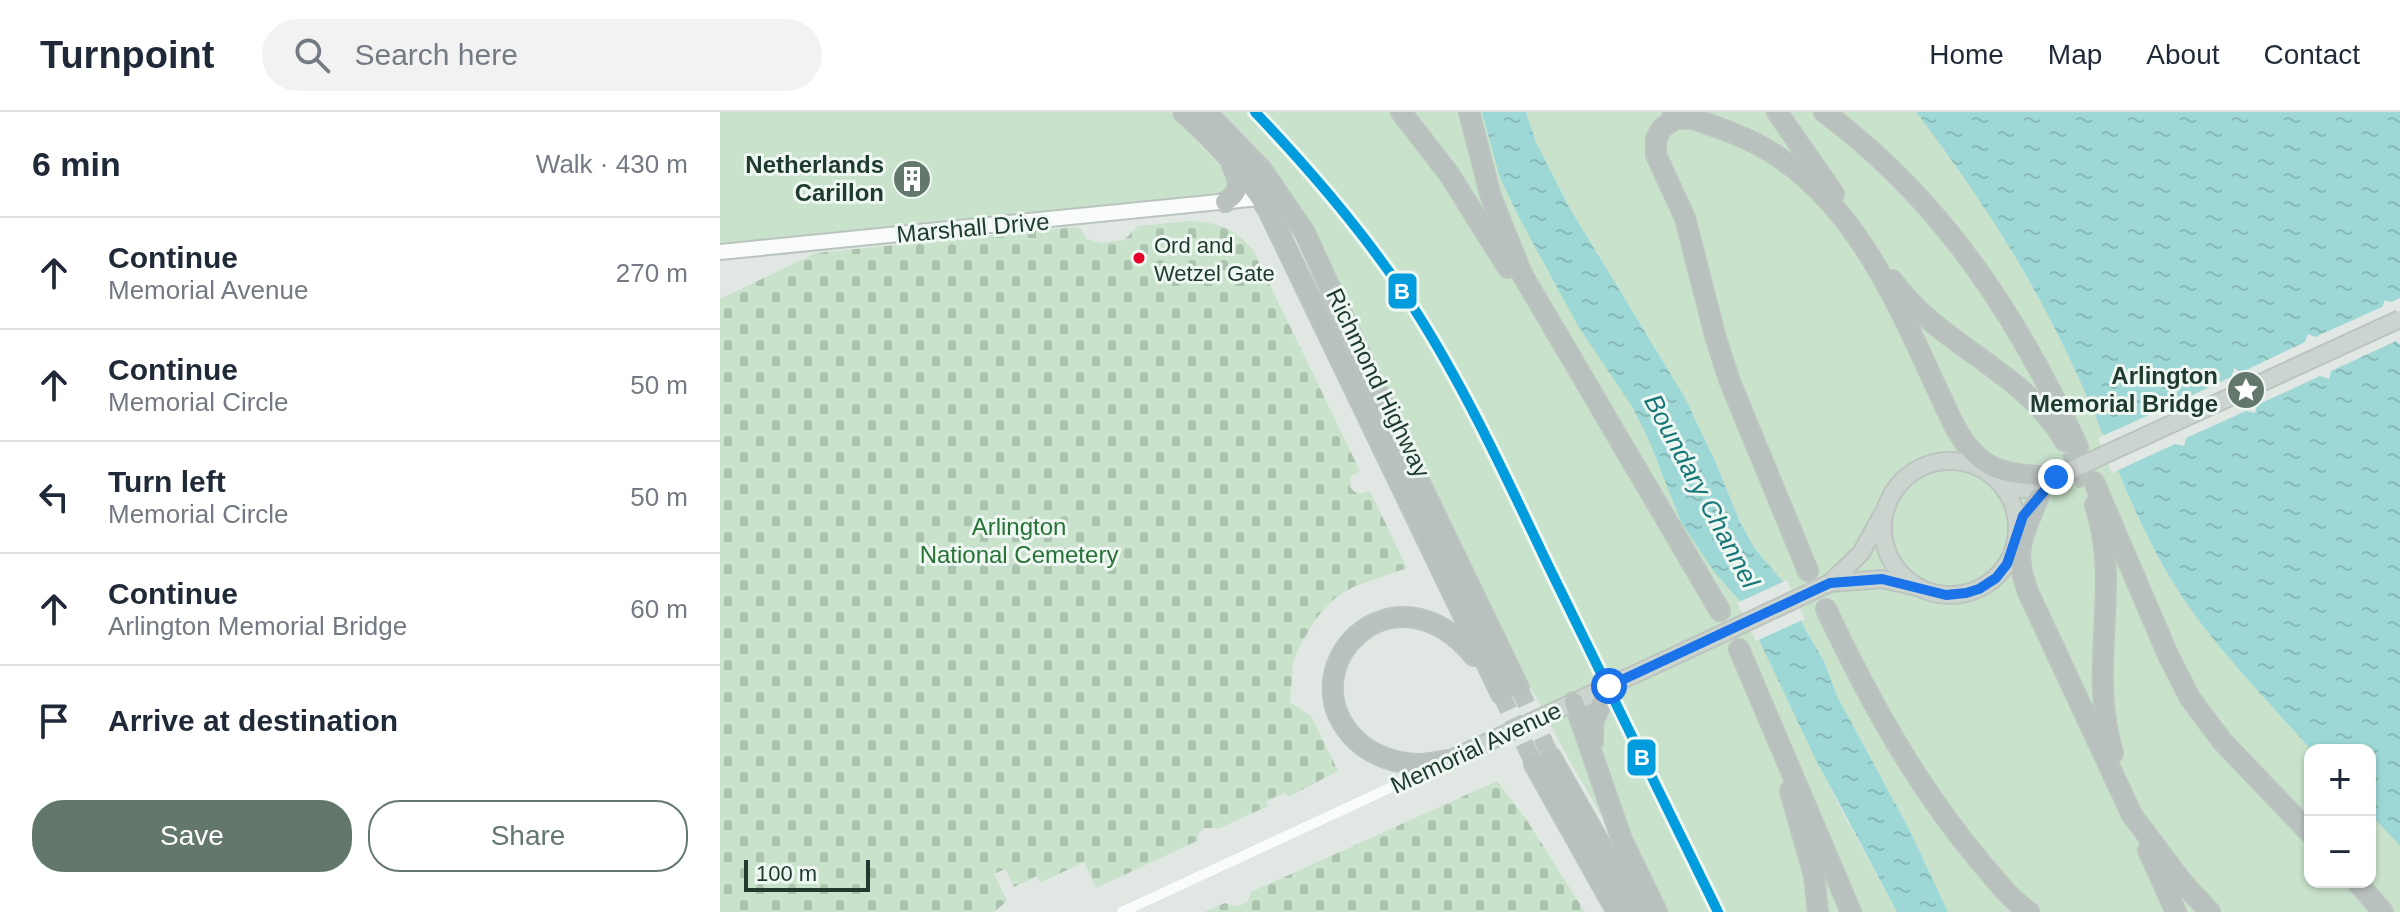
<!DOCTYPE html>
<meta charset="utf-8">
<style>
:root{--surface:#fff;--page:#f2f2f3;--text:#1f2937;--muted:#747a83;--line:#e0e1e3;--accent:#63776d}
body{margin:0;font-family:Helvetica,sans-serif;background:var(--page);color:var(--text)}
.controls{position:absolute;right:24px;bottom:24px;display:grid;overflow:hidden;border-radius:16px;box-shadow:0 2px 6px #0004}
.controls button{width:72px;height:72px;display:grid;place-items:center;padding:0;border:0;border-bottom:2px solid var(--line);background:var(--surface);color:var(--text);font:40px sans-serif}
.scale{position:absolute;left:24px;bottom:20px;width:126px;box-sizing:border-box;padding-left:8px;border:4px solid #1f3a2e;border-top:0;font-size:22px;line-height:28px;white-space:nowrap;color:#1f3a2e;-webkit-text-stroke:6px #eef7f1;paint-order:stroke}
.stop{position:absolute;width:24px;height:24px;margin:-18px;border:6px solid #1a73e8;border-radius:50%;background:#fff}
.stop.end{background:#1a73e8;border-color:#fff;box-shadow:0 2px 8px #0008}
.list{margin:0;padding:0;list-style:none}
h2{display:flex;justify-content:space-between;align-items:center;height:104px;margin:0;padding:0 32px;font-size:34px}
h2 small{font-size:26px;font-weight:400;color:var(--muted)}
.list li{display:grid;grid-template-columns:52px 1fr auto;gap:24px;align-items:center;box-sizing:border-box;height:112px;padding:0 32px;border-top:2px solid var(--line)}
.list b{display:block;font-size:30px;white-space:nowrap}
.list p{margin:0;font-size:26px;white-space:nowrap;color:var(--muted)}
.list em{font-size:26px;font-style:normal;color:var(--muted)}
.actions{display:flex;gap:16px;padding:24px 32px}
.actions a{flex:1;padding:18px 0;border:2px solid var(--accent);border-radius:32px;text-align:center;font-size:28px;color:var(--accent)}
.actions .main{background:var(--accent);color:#fff}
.icon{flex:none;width:44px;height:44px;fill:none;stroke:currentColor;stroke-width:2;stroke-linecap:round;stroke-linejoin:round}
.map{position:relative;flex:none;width:1680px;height:800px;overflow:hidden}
header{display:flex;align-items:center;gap:48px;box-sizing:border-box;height:112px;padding:0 40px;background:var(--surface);border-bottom:2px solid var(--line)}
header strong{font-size:38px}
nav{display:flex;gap:44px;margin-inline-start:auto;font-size:28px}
.search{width:560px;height:72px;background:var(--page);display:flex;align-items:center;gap:20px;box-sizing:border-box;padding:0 28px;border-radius:44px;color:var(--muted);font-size:30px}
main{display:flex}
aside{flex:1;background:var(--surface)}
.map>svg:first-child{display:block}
.cemetery{fill:url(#cemetery-stones)}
.green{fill:#c9e2cc}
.water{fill:url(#water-ripples)}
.pier{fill:#e1e7e3}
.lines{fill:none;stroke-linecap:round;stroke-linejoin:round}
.highway-tunnel{stroke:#bac4bf;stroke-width:18;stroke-dasharray:18 9;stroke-linecap:butt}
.secondary-casing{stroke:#bac4be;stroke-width:18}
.primary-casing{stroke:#bbc4bf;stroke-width:20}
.highway-casing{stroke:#bbc4bf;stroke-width:22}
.street{stroke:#fafbfb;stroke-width:10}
.secondary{stroke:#fafbfb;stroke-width:14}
.primary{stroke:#ccd4d0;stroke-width:16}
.highway{stroke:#b9c1be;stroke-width:18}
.primary-bridge-casing{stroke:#bbc4bf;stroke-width:20;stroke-linecap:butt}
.primary-bridge{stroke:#ccd4d0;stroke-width:16}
.metro-1-casing{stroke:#eef7f1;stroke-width:16}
.metro-1{stroke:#009cde;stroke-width:10}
.route{stroke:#1a73e8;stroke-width:10}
.bus-dot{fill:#e4002b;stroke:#eef7f1;stroke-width:3}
.labels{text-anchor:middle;stroke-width:6;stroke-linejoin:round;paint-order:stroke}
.bus-label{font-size:22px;fill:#1f3a2e;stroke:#eef7f1;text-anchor:start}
.poi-label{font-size:24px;font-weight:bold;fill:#1f3a2e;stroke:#eef7f1;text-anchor:end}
.street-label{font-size:24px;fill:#1f3a2e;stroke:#eef7f1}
.park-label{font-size:24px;fill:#287238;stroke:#eef7f1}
.water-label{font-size:26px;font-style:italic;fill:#177778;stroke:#eef7f1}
.line-badge{stroke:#eef7f1;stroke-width:3}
.badge-label{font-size:22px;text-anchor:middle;font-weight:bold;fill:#fff}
</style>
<header>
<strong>Turnpoint</strong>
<div class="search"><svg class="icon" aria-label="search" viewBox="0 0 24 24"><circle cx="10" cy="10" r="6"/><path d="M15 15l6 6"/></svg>Search here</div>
<nav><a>Home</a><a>Map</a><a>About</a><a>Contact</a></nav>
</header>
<main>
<aside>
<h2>6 min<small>Walk · 430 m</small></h2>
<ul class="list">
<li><svg class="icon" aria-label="ahead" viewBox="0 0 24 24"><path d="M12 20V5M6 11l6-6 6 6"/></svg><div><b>Continue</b><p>Memorial Avenue</p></div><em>270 m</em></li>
<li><svg class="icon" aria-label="ahead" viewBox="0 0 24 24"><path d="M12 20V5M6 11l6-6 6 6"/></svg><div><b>Continue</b><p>Memorial Circle</p></div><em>50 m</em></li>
<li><svg class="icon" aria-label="left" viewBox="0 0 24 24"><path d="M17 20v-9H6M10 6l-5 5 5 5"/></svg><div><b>Turn left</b><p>Memorial Circle</p></div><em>50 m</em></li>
<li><svg class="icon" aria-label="ahead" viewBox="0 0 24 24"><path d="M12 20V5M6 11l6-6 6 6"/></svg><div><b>Continue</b><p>Arlington Memorial Bridge</p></div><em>60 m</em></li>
<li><svg class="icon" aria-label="arrive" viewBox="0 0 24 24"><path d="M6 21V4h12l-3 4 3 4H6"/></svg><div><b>Arrive at destination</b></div></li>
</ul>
<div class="actions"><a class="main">Save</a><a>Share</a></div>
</aside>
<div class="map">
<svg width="1680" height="800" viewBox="0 0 1680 800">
<defs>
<pattern id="cemetery-stones" width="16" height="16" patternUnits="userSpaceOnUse" patternTransform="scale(2)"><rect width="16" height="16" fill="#c9e2cc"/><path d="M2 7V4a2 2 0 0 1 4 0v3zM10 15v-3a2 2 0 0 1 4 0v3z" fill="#acc3b0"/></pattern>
<pattern id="water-ripples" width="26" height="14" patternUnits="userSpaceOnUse" patternTransform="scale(2)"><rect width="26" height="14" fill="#9ed8d6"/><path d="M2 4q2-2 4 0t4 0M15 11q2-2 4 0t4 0" fill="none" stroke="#88bab8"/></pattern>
</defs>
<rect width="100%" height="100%" fill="#e1e7e3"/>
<g class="cemetery">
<path d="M470 109C498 110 515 117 533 138L640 359 631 364 630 375C636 383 641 382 650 379L687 456 633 475 615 486 598 504 580 533 573 551 570 590 591 604 618 659 568 685 565 681 546 689 548 694 500 716H484L479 721 477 729 376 776 364 750 320 771 317 764 294 775 285 757 274 762 287 789 274 800H0V187L96 141 355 115 361 117 367 127 382 131 404 128 418 114Z"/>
<path d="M777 669 806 707 865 800H484L505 791C514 795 521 795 528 789L531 780Z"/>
</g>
<g class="green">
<polygon points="0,0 450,0 512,67 508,83 0,135"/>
<polygon points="486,0 772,0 1021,490 1119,694 1177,800 937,800 846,642 679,326 585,121"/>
<path d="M806 0H1196C1253 75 1304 152 1345 237 1382 312 1406 391 1449 464 1487 528 1542 582 1591 638L1590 770H1650V702L1680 734V800H1228L1189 717 1117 584 1104 549 1085 517 1064 471 1035 437 1020 410 995 349 964 284 849 95 816 30Z"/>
</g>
<g class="water">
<polygon points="762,0 806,0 816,30 849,95 964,284 995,349 1020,410 1035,437 1064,471 1085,517 1104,549 1117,584 1189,717 1228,800 1177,800 1095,646 1021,490 995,461 962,412 928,326 913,296 858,214 801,109 780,66"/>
<path d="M1196 0H1680V734L1650 702V638H1591C1542 582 1487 528 1449 464 1406 391 1382 312 1345 237 1304 152 1253 75 1196 0Z"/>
</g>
<g class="pier">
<polygon points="1680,186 1680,233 1676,229 1611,259 1609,267 1600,264 1537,293 1535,301 1526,299 1466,326 1464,334 1455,332 1392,361 1378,326 1440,298 1442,289 1451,293 1511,265 1514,256 1522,260 1585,230 1588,222 1595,225 1662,195 1665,188 1671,190"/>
<polygon points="1067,468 1085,507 1036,529 1017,491"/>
</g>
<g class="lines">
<g class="highway-tunnel">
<polyline points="1350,339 1366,373"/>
<polyline points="799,576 831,645"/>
<polyline points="781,582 814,652"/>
</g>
<g class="secondary-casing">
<polyline id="secondary" points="0,140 549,85"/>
</g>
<g class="primary-casing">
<g id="primary">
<circle cx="1230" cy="416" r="67"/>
<polyline points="1283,375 1305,377 1335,365"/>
<polyline points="1110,471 1141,441 1162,403"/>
<polyline points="1110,471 1162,467 1197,475"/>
<polyline points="729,648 978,533"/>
</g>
</g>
<g class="highway-casing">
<g id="highway">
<path d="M463 0C496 30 525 61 548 98L781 582"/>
<polyline points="486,0 542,58 585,121 686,342 799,576"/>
<polyline points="681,0 729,62 788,156"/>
<polyline points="749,0 771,85 802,162 1000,499"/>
<path d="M953 0C984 11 1016 20 1044 36 1145 94 1186 214 1234 313 1260 362 1285 362 1336 365"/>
<polyline points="1057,0 1114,82"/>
<path d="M1104 0C1222 88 1297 203 1358 335"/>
<polyline points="969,7 956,6 942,16 936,27 936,43 965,106 996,227 1010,270 1088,459"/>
<path d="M505 90C522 80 520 69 512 54"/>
<path d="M1172 168C1219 234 1301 256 1345 329"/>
<polyline points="1374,370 1448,543 1470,586 1502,629 1590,721"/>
<path d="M1318 386C1303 425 1292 437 1308 480L1412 703 1463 771 1490 800"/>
<path d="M1375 393C1402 474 1367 557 1393 641"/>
<path d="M1106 497C1149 588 1197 675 1262 752 1276 768 1291 788 1309 800"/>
<polyline points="1019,537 1131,800"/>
<polyline points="854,590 902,728 937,800"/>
<polyline points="873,630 873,610 889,574"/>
<polyline points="831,645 919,800"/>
<path d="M729 648C719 649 708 652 698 652 677 652 651 643 636 628 565 558 672 445 754 544"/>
<polyline points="814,652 897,800"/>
<polyline points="1070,679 1094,763 1098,800"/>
<polyline points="1428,738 1456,800"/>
<polyline points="1637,770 1663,800"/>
</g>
</g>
<polyline class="street" points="402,800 713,656"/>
<use href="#secondary" class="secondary"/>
<use href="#primary" class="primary"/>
<use href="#highway" class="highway"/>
<g class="primary-bridge-casing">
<g id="primary-bridge">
<polyline points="1336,365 1680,207"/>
<polyline points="978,533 1110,471"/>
</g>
</g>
<use href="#primary-bridge" class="primary-bridge"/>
<g class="metro-1-casing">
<path id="metro-1" d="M535 0C594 62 649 126 695 198 746 278 786 365 827 451 884 567 940 684 998 800"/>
</g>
<use href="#metro-1" class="metro-1"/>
</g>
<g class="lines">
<polyline class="route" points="889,574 1110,471 1162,467 1226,483 1246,481 1259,477 1276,466 1287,452 1303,404 1336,365"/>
</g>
<defs>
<g id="building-disc" transform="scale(2)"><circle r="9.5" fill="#63776d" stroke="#eef7f1"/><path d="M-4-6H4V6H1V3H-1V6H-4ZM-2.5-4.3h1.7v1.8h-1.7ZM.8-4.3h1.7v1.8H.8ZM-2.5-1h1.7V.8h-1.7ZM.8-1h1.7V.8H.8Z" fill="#fff"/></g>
<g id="sight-disc" transform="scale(2)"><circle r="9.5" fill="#63776d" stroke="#eef7f1"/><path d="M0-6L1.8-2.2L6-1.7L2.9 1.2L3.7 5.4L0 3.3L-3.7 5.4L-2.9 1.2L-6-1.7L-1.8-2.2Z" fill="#fff"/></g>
</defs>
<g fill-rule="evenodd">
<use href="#building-disc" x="192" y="67"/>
<use href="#sight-disc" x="1526" y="278"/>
</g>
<circle class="bus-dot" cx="419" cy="146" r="7"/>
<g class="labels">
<g class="bus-label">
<text x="434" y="141">Ord and<tspan x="434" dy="28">Wetzel Gate</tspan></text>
</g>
<g class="poi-label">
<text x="164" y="61">Netherlands<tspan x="164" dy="28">Carillon</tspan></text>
<text x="1498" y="272">Arlington<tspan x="1498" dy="28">Memorial Bridge</tspan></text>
</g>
<g class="street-label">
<text transform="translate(253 116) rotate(-5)" y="8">Marshall Drive</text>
<text transform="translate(658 271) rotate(64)" y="8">Richmond Highway</text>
<text transform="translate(756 636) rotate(-25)" y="8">Memorial Avenue</text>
</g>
<g class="park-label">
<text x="299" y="423">Arlington<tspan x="299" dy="28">National Cemetery</tspan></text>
</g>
<g class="water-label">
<text transform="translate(982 379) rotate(62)" y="9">Boundary Channel</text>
</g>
</g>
<g class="line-badge">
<rect x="667" y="160" width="31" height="38" rx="8" fill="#009cde"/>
<rect x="906" y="626" width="31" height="39" rx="8" fill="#009cde"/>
</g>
<g class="badge-label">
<text x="682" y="187">B</text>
<text x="922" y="653">B</text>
</g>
</svg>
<div class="controls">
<button>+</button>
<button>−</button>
</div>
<div class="scale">100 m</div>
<div class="stop" style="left:889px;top:574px"></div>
<div class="stop end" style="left:1336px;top:365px"></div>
</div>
</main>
